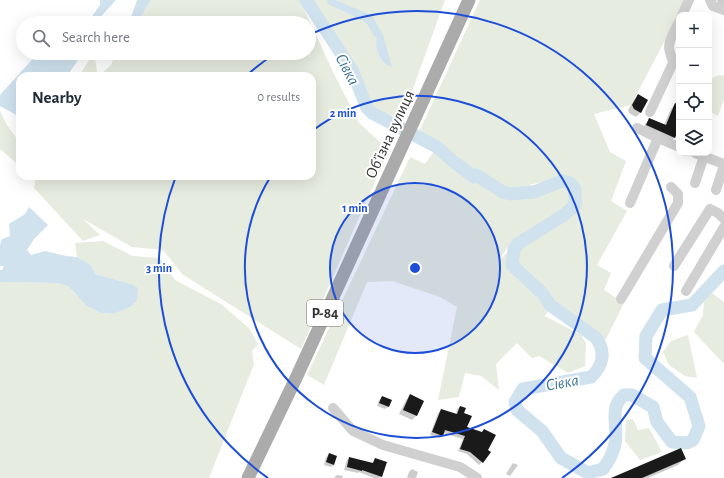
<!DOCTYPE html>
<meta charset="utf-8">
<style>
:root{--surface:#fff;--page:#f6f6f7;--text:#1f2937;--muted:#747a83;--line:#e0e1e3}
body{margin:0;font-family:"Alegreya Sans",sans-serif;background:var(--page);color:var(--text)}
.controls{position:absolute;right:12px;top:12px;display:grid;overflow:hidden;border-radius:8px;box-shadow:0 4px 16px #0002}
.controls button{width:36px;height:36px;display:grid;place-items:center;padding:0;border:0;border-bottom:1px solid var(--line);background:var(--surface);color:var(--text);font:20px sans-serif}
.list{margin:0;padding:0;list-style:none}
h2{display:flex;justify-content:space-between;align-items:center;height:52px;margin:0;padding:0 16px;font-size:17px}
h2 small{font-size:13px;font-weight:400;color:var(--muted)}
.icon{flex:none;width:22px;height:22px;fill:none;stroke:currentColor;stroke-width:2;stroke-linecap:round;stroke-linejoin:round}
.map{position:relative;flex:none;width:724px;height:478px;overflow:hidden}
.search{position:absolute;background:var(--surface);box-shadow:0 4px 16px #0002;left:16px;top:16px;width:300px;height:44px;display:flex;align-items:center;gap:10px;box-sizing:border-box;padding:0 14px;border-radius:22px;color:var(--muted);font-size:15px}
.panel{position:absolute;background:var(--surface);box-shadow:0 4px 16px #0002;left:16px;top:72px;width:300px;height:108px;border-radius:12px}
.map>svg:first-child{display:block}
.green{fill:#e6ecdf}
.water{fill:#cfe2ee}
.shadow{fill:#0003}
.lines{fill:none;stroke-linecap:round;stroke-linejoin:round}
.river{stroke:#cfe2ee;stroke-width:13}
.building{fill:#1a1a1a}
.minor{stroke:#d0d0d0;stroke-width:10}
.major{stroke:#ababab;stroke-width:13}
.ring{fill:none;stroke:#1d4ed8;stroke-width:2}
.labels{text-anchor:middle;stroke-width:4;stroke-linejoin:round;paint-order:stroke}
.shield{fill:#fff;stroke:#707070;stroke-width:1}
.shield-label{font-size:15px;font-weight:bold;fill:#333}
.street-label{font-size:16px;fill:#333;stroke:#fff}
.water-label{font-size:17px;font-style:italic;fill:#3f7597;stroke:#fff}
.centre{fill:#1d4ed8;stroke:#fff;stroke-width:2}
.ring-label{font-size:12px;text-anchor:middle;font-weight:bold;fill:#1d4ed8;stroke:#fff;stroke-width:4;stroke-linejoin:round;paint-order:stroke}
</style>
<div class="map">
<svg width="724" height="478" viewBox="0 0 724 478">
<rect width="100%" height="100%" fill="#fff"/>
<g class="green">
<polygon points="151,0 300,0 333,72 359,123 389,150 301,349 182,274 163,250 132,247 83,219 100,235 83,241 34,188 36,176 312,176 312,76 99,76 111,65 116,53 309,53 309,23 137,23"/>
<polygon points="311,0 445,0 402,119 377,110 372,104 356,68"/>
<polygon points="480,0 686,0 631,105 594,114 610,152 626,161 611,201 627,211 597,265 611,273 604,290 624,303 605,341 554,304 544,291 516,264 519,249 577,208 580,188 562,178 528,185 561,186 570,190 572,203 509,245 498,261 508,252 509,264 540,295 549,310 545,316 581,335 586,343 585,366 568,373 539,356 532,358 517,343 496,364 499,390 481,376 465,373 459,397 438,400 457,307 440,297 392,281 367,282 324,385 307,375 410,157 425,164 434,151 460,171 465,166 440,144 419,132"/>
<polygon points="95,59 98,76 79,76 89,60"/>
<polygon points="719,75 724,76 724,99 718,116 709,111 709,83 710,79"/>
<polygon points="0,111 7,125 20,143 20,166 0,149"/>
<polygon points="103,241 133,256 160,258 175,280 221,304 249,328 258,344 252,351 254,364 209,478 0,478 0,282 57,283 69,286 75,294 101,313 114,314 130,307 131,284 95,274 91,265 77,257 75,243"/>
<polygon points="712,293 724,302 724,364 694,332 703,315 704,302"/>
<polygon points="688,335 697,378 685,376 669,365 663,352 671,341"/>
<polygon points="633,419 638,430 649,428 662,452 640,460 625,441 626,420"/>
</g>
<g class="water">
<polygon points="100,0 116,0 95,23 77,23 84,20 88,22 100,5"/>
<polygon points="137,0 151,0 137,23 129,23"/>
<path d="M327 0H335L343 3 372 16 383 35 392 67C380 63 374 49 377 37L374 36 367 24 362 20 328 4Z"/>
<polygon points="38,53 83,53 67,76 20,76 20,117 0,106 0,95"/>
<polygon points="29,207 48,225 34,239 27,250 31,255 45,251 66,256 77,257 91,265 95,274 131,284 138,288 137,300 130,307 114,314 101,313 86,305 68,286 57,283 0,282 0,270 2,270 4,266 0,266 0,245 2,239 10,236 9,224 25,214"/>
</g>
<g class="shadow">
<polygon points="715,0 724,0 724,10 716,6 718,1"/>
<polygon points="638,95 640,113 636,117 629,113 628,110 634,100"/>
<polygon points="675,104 679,106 679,126 674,138 670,142 643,130 645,124 649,120 664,125 671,109"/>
<polygon points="410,395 423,401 416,416 412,420 399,414 406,400"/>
<polygon points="382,397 391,400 388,407 385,409 377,406 379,400"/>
<polygon points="460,407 463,413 466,427 481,433 484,430 487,450 482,462 479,465 467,454 458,451 463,439 443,433 440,438 430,435 438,413 441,410 456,415 457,409"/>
<polygon points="329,454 334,465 331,467 324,465 326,457"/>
<polygon points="350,458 371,464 375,459 381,477 379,478 374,478 359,472 358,473 344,470 347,460"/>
<polygon points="685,458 678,465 648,478 614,478"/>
<polygon points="513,463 518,465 510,476 506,474"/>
<polygon points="412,469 418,472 416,478 407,478 409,472"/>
<polygon points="337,475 343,476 342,478 334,478"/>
</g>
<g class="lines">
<path class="river" d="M306 0 352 70 367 108 372 113 437 147 454 162 474 177 476 175 503 192 510 194 534 192 562 181 570 183 575 189V205L564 215 519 243 514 249 512 265 542 293 550 305 595 337C606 350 604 365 591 377L523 389 515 402 517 410 542 431 561 458 588 473 603 469C609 461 613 454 615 444 619 427 608 408 624 395H632L653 407 657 422 672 442 687 443 693 440 699 426 690 397 645 358 646 336 662 310 692 305 724 271"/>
</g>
<g class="building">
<polygon points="638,94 648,100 641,113 634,109 632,105"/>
<polygon points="675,103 679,105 679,129 675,138 646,125 649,118 666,125"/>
<polygon points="410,394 424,401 417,416 403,410"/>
<polygon points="382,396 392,400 389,407 379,403"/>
<polygon points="460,406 466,408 464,413 472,416 467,427 482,432 484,429 496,435 488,450 491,452 483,463 470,452 460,449 465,436 445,430 443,436 432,432 441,409 457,414"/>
<polygon points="681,448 686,459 642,478 611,478"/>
<polygon points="329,453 337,456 334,465 326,462"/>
<polygon points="349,457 373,463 375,458 387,462 382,477 362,470 362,471 347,467"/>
</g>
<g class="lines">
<g class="minor">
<polyline points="710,0 713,6 724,10"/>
<polyline points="682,15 689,0"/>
<path d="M650 112 673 63C672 57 669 51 669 47 669 38 676 29 679 22"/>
<polyline points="637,128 658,138"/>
<polyline points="695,153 724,164"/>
<polyline points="695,183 704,156"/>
<polyline points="716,190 724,165"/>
<polyline points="630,203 658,138 679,147"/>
<polyline points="674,266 710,209 718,213 724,219"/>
<polyline points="686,291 724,227"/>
<polyline points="621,299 678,203 678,194 671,187"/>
<polyline points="333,408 353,431 383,445 460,467 477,478"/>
</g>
<polyline class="major" points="248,478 297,376 469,0"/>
</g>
<circle cx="415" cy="268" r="85" fill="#1d4ed8" fill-opacity=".12"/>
<g class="ring">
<circle cx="415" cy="268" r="85"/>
<path d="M312 131A171 171 0 1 1 271 176"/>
<path d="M268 478A256 256 0 0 1 176 176M247 75A256 256 0 0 1 276 53M311 34A256 256 0 0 1 562 478"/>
</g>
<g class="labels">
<rect class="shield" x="307" y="300" width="36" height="26" rx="3"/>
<g class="shield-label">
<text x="325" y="318">Р-84</text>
</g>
<g class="street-label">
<text transform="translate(389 134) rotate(-65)" y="6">Обʼїзна вулиця</text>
</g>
<g class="water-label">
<text transform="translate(348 69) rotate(62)" y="6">Сівка</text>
<text transform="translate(562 382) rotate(-10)" y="6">Сівка</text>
</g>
</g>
<circle cx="415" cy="268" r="6" class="centre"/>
<g class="ring-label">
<text x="343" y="117">2 min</text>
<text x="355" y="212">1 min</text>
<text x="159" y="272">3 min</text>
</g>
</svg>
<div class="controls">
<button>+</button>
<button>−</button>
<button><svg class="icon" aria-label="locate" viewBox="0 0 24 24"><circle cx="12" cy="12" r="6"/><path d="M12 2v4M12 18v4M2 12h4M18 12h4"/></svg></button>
<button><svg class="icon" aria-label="layers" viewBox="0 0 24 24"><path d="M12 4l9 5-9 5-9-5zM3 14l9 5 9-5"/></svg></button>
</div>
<div class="search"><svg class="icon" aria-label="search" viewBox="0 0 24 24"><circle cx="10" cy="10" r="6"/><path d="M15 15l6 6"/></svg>Search here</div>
<section class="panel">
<h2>Nearby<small>0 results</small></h2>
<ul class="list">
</ul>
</section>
</div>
